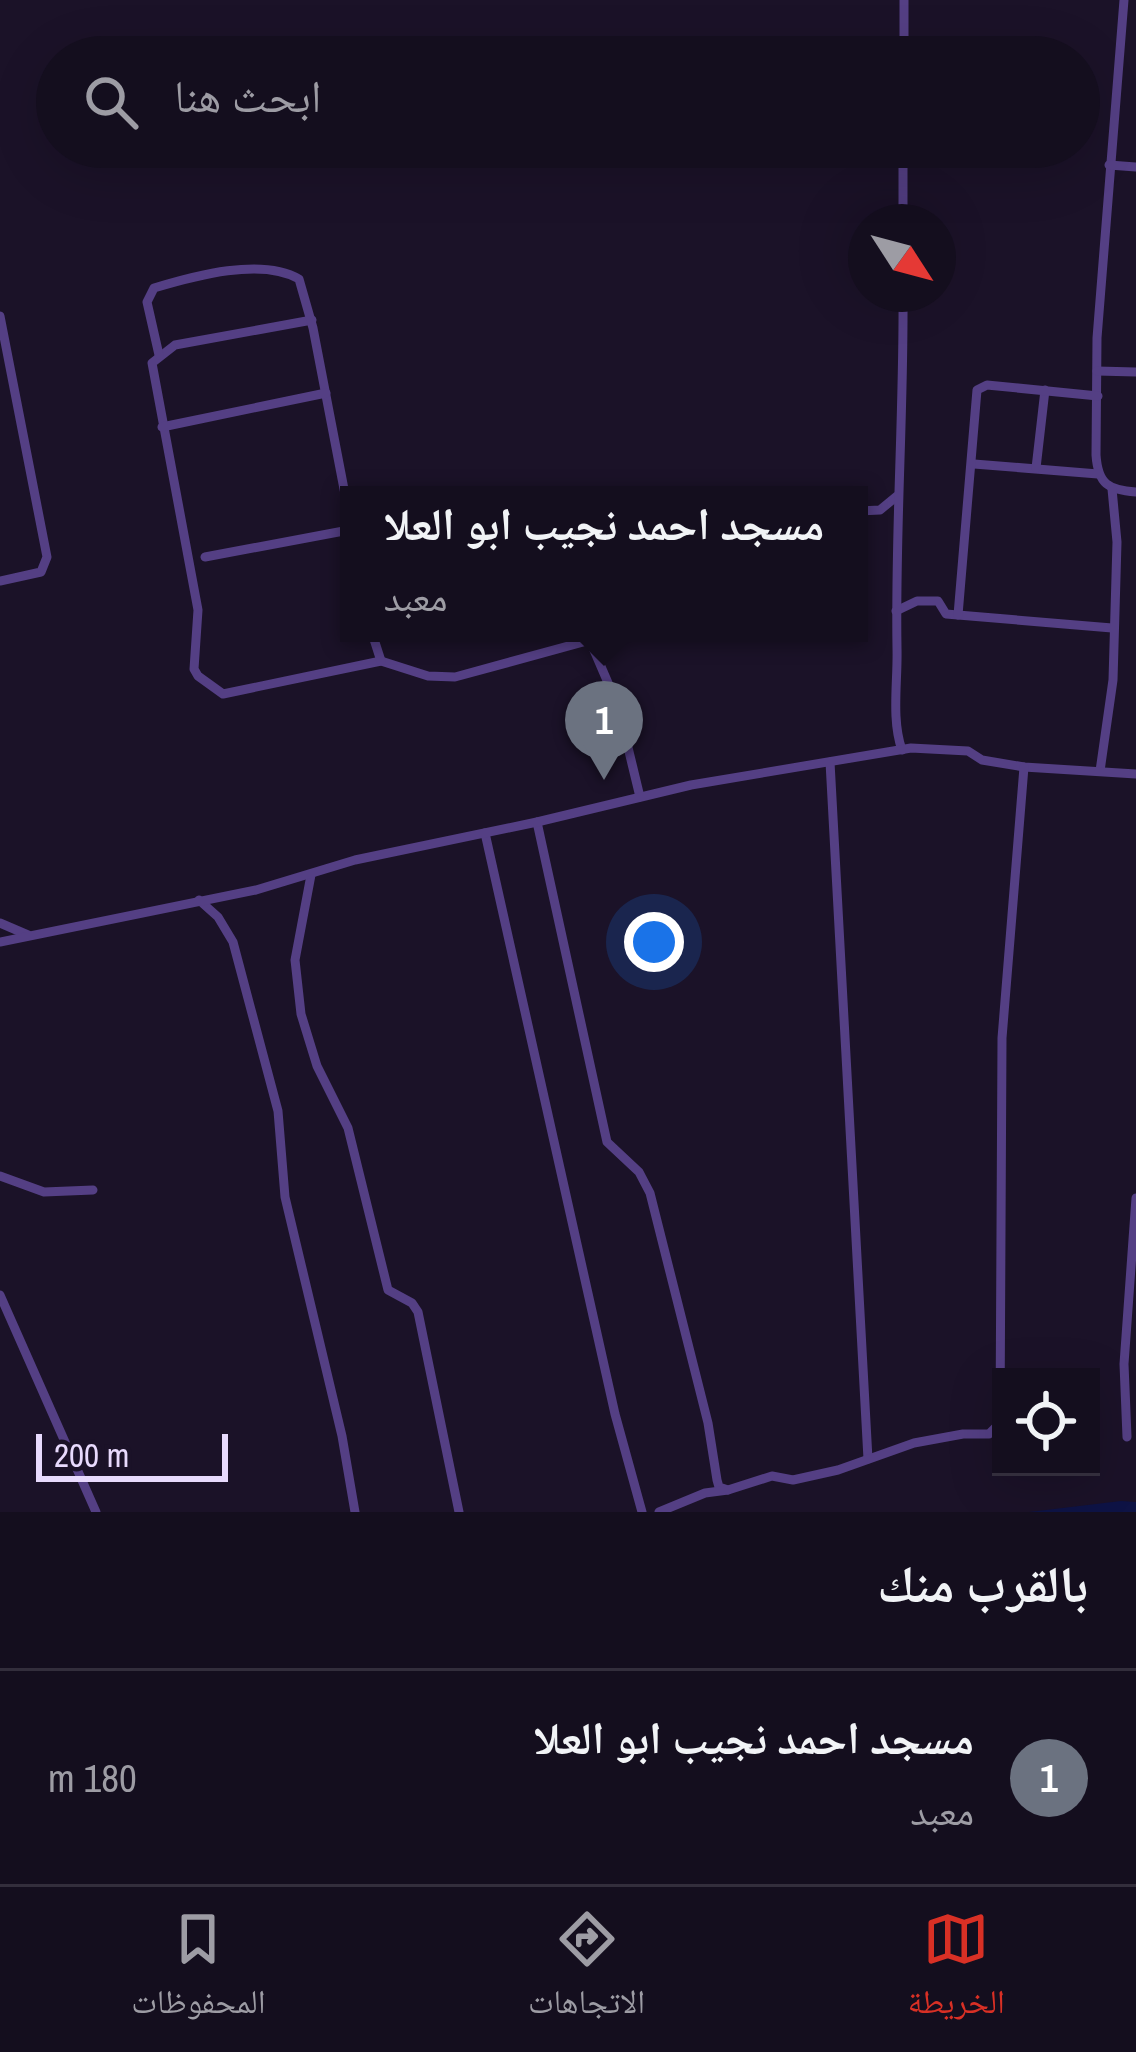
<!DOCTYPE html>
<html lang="ar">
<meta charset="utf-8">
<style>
:root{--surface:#140e1e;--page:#1d1727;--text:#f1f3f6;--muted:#9d9ca4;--line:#332e3c;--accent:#d93025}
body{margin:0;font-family:"Archivo Narrow","Noto Naskh Arabic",sans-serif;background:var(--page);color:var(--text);direction:rtl}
.controls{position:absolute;right:36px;bottom:36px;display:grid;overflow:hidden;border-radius:0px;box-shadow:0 12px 48px #0002}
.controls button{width:108px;height:108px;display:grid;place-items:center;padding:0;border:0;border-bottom:3px solid var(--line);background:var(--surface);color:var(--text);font:60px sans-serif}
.compass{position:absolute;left:848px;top:204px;width:108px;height:108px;border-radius:50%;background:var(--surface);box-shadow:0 12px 48px #0002;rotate:126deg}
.scale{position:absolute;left:36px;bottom:30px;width:192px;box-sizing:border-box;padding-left:12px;border:6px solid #e8dafd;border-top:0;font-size:33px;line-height:42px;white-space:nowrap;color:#e8dafd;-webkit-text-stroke:9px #1b1228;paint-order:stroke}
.you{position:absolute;left:654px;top:942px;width:42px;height:42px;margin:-30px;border:9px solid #fff;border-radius:50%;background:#1a73e8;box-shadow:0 0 0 18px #1a73e833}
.badge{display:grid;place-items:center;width:78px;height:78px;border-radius:50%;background:var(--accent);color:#fff;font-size:39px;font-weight:700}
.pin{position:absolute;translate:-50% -99px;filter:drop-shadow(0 3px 6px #0008)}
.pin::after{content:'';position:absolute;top:63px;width:42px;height:36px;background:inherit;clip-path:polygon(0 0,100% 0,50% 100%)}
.popup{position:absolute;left:340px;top:486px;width:528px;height:156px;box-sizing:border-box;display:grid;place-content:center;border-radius:0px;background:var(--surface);filter:drop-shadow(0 3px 9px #0005);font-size:39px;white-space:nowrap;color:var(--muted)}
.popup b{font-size:45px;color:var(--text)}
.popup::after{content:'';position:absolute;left:50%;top:100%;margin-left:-24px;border:24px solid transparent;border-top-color:var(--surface)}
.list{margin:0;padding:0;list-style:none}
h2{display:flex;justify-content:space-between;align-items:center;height:156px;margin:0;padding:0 48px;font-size:51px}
h2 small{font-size:39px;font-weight:400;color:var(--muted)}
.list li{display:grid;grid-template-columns:78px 1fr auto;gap:36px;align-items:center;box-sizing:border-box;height:216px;padding:0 48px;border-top:3px solid var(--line)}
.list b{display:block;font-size:45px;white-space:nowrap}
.list p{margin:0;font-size:39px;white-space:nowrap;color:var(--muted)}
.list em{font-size:39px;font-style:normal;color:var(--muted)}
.icon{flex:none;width:66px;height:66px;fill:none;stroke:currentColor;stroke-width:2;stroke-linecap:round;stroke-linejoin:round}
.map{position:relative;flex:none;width:1136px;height:1512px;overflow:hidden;direction:ltr}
.search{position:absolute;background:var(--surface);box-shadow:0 12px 48px #0002;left:36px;right:36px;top:36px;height:132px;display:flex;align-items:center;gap:30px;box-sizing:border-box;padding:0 42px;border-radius:66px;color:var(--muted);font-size:45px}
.sheet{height:372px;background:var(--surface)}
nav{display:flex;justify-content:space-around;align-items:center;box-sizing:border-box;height:168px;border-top:3px solid var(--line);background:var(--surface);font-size:33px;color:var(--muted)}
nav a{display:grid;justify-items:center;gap:6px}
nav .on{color:var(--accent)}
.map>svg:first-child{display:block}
.water{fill:#0e1345}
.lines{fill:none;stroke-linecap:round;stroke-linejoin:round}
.minor{stroke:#543f84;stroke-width:9}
</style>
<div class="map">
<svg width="1136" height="1512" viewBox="0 0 1136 1512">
<rect width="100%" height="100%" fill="#1b1228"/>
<polygon class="water" points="1121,1501 1136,1502 1136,1512 1029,1512"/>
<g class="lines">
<g class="minor">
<polyline points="904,0 904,57"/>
<path d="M1124 0 1097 338 1096 455C1098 484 1108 490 1136 492"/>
<polyline points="1109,165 1136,167"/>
<polyline points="903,222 903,147"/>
<polyline points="0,316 47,557 41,572 0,581"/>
<polyline points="312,320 175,345 152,363 198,610 194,669 198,676 223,694 381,661 428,676 455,677 616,633"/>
<path d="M159 355 147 302 154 288C194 276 262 257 299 279L313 328 349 515"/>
<polyline points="1097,371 1136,372"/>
<polyline points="162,427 326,393"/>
<polyline points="974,464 1098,474"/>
<polyline points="1036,468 1045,390"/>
<polyline points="859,511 880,510 897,496"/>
<polyline points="205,557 349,530"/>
<polyline points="896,611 917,601 938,601 946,614 1112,628"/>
<polyline points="958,615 977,390 987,385 1098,396"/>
<polyline points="372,633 381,661"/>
<polyline points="590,641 618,706 640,797"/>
<path d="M902 750C891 719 898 681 897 648 895 530 904 412 903 294"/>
<polyline points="830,762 868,1459"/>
<polyline points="1100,771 1113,680 1117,542 1112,489"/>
<polyline points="537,822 607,1142 639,1172 650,1193 708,1423 717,1480 719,1487 728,1490"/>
<polyline points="485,833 615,1414 642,1512"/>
<polyline points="311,875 295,960 301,1014 317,1066 348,1128 388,1290 412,1303 418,1312 459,1512"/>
<polyline points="199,900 218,917 233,942 278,1111 285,1197 342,1436 355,1512"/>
<polyline points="0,923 28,935"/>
<polyline points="0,942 256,890 355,860 537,822 691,785 911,748 968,751 982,760 1024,767 1136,774"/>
<polyline points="0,1176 44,1192 93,1190"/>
<polyline points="0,1295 96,1512"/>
<polyline points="1127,1437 1124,1364 1136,1198"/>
<polyline points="659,1512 705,1493 728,1490 772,1476 793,1480 838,1470 914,1443 963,1434 989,1434 1000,1423 1002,1038 1024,767"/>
</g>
</g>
</svg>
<div class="controls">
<button><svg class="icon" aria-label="locate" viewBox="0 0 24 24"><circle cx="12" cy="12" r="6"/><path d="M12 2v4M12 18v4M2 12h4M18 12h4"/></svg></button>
</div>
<svg class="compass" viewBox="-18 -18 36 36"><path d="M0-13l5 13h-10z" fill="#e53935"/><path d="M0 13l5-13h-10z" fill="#9d9ca4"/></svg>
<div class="scale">200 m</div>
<div class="you"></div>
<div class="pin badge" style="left:604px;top:780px;background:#6b7280">1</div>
<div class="popup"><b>مسجد احمد نجيب ابو العلا</b>معبد</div>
<div class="search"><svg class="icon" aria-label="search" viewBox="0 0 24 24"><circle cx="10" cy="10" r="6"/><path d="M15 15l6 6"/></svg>ابحث هنا</div>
</div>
<section class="sheet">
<h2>بالقرب منك<small></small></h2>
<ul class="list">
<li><span class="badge" style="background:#6b7280">1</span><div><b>مسجد احمد نجيب ابو العلا</b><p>معبد</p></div><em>180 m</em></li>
</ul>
</section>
<nav>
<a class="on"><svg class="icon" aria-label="map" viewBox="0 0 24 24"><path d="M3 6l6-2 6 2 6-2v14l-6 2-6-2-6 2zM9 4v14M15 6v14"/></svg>الخريطة</a>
<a><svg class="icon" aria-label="directions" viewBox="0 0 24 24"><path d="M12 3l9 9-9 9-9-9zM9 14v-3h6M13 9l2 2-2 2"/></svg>الاتجاهات</a>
<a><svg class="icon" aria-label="saved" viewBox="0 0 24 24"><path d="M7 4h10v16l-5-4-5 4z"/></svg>المحفوظات</a>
</nav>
